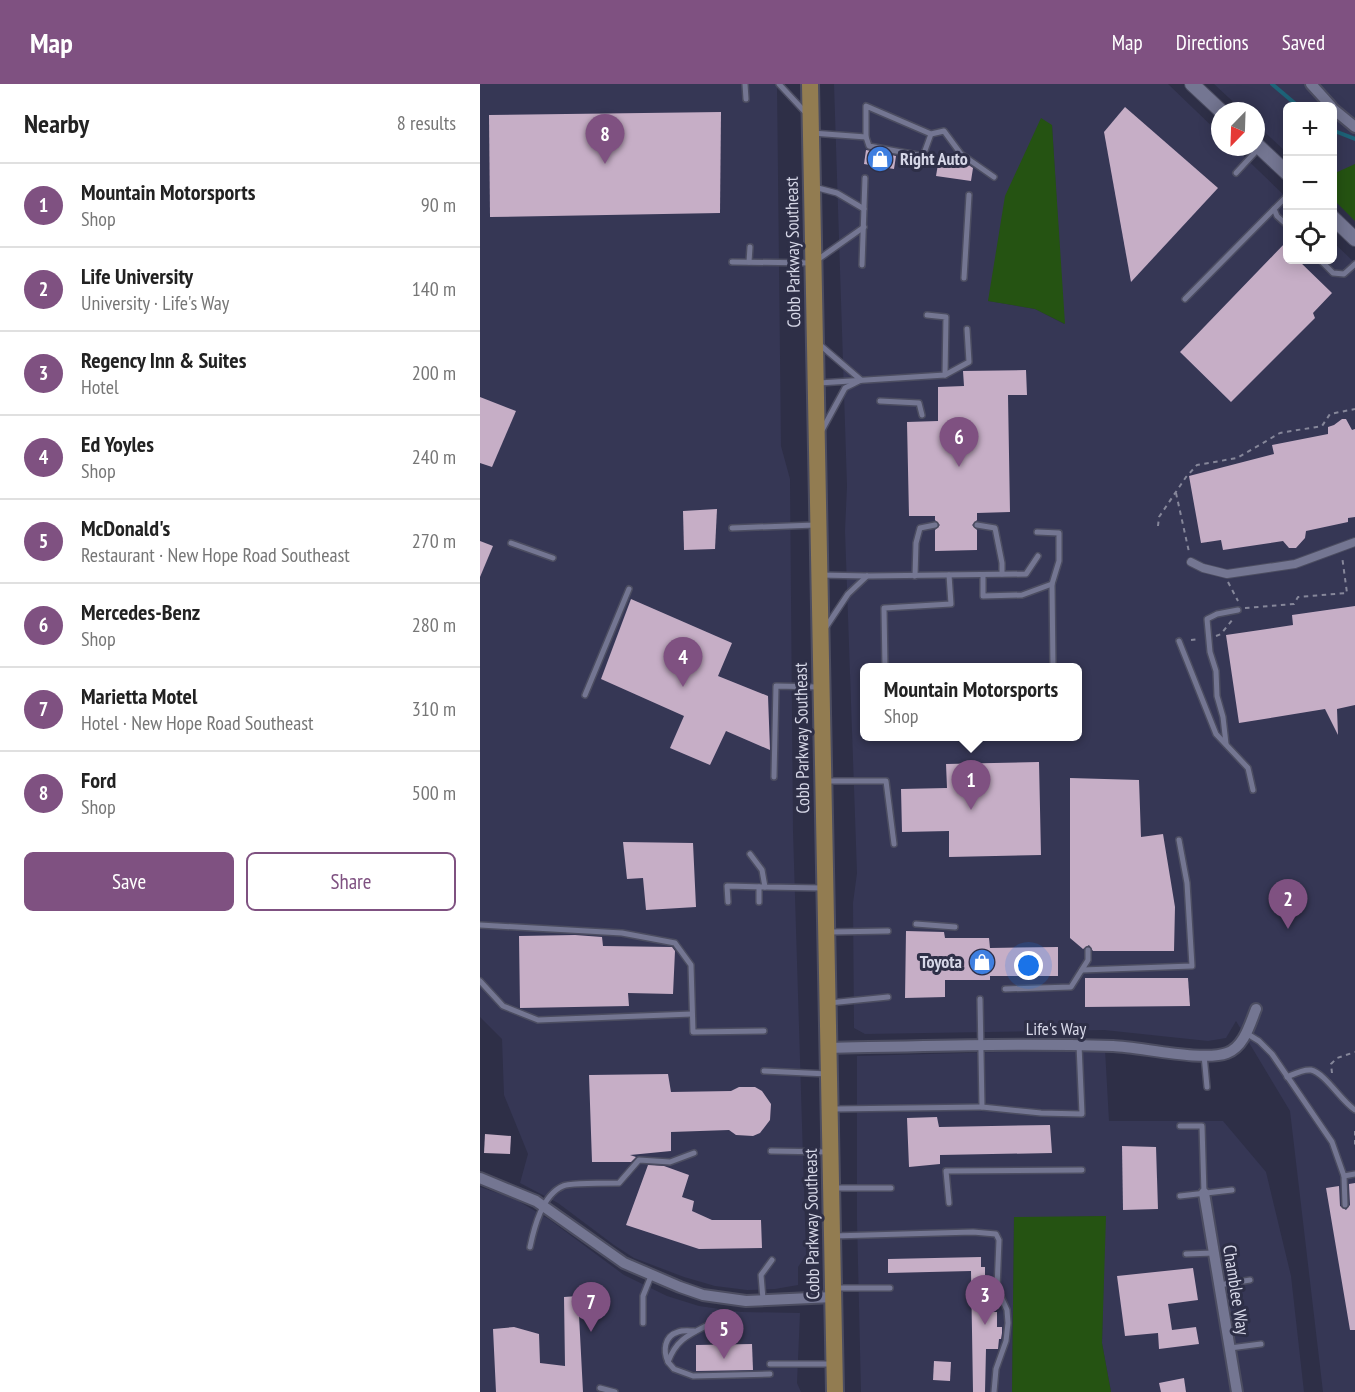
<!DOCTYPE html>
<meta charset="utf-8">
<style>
:root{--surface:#fff;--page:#f6f6f6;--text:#222;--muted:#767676;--line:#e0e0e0;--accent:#7f5181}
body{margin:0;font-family:"PT Sans Narrow",sans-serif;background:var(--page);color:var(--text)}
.controls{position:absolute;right:18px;top:18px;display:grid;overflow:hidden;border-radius:9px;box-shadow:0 3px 15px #0003}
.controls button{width:54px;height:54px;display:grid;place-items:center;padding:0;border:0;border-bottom:2px solid var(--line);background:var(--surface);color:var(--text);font:30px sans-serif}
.compass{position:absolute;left:731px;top:18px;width:54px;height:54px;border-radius:50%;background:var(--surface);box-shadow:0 3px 15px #0003;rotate:203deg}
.you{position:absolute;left:549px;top:882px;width:21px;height:21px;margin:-15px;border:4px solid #fff;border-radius:50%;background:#1a73e8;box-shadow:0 0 0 9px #1a73e833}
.badge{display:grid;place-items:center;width:39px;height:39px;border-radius:50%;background:var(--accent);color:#fff;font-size:20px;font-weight:700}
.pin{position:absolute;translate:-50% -50px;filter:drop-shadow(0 2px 3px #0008)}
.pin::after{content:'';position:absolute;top:32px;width:21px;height:18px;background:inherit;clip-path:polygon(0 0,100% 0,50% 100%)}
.popup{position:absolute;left:380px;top:579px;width:222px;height:78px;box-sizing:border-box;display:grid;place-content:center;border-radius:9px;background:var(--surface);filter:drop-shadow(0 2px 4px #0005);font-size:20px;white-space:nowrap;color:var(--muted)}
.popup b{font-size:22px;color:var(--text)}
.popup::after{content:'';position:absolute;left:50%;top:100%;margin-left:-12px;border:12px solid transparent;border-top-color:var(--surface)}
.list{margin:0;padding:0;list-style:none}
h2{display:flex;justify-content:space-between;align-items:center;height:78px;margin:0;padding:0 24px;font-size:26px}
h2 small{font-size:20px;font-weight:400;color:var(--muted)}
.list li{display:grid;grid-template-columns:39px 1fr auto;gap:18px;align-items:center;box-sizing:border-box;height:84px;padding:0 24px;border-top:2px solid var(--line)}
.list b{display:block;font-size:22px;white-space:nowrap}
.list p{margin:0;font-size:20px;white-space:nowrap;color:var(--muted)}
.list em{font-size:20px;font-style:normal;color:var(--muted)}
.actions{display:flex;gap:12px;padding:18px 24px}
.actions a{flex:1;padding:14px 0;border:2px solid var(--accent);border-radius:9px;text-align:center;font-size:21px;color:var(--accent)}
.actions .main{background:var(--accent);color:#fff}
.icon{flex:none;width:33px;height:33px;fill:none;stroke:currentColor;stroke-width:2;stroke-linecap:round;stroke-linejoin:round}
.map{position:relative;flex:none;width:875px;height:1308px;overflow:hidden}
header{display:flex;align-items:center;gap:36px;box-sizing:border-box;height:84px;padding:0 30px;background:var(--accent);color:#fff}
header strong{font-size:28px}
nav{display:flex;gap:33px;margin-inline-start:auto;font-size:21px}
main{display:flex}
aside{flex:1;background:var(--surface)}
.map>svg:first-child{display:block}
.built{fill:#363755;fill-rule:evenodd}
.green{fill:#255312}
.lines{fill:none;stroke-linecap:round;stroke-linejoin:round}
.stream{stroke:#1d6378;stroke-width:4}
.building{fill:#c6aec6}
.service-casing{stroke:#4c4d61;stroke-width:8}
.pedestrian-casing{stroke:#4c4d61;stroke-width:10}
.minor-casing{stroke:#4c4d61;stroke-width:14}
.tertiary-casing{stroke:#4c4d61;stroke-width:16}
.primary-casing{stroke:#4c4d61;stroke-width:20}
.path{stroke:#86879a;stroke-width:2;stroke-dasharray:4.5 4.5;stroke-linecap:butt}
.service{stroke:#747692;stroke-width:5}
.pedestrian{stroke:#747692;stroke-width:8}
.minor{stroke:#747692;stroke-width:10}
.tertiary{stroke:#747692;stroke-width:14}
.primary{stroke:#927c51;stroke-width:16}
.labels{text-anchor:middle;stroke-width:6;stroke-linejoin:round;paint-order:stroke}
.poi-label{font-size:18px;font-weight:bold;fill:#d6d7e7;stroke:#2e2f47;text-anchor:start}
.street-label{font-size:18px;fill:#d6d7e7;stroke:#2e2f47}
</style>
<header>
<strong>Map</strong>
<nav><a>Map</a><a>Directions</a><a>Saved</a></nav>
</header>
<main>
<aside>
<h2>Nearby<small>8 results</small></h2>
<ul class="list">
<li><span class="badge">1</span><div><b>Mountain Motorsports</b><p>Shop</p></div><em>90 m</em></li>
<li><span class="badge">2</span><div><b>Life University</b><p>University · Life's Way</p></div><em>140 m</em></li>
<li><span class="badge">3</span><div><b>Regency Inn &amp; Suites</b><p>Hotel</p></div><em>200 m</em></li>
<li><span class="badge">4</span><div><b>Ed Yoyles</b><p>Shop</p></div><em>240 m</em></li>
<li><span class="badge">5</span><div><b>McDonald's</b><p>Restaurant · New Hope Road Southeast</p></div><em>270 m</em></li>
<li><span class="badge">6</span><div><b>Mercedes-Benz</b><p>Shop</p></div><em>280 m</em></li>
<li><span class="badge">7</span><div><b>Marietta Motel</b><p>Hotel · New Hope Road Southeast</p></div><em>310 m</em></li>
<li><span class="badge">8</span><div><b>Ford</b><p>Shop</p></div><em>500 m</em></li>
</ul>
<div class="actions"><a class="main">Save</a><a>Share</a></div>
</aside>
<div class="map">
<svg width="875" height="1308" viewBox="0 0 875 1308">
<rect width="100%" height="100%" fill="#2e2f47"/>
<g class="built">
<polygon points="0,0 297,0 301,362 310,395 313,747 326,1171 318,1183 318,1201 295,1205 267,1206 235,1202 204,1193 154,1174 134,1161 78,1119 40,1099 48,1070 24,1011 22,955 0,933"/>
<path d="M354 0H688L740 50V63H754L807 114 808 176H852L853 158 875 179V1308H843L810 1027 756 937 746 954 728 957 624 946 385 950 374 944 373 819 377 789 365 447 367 402ZM572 41 584 240 555 225 508 217ZM384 584H598V652H384Z"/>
<polygon points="734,0 875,0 875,137 853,114 852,22 808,22 807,69 776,40 776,27 763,27"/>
<polygon points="625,965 629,1037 743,1037 786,1088 811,1192 824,1308 631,1308 622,1259 625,1132 534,1134 532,1308 381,1308 377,1136 377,972"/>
<polygon points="0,1103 35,1115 70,1136 144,1191 187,1212 219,1222 261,1228 320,1229 317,1299 321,1308 0,1308"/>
</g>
<g class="green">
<polygon points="561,34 572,41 585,240 555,225 508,217 525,112"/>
<polygon points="875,80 875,137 852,114 853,90"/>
<polygon points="626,1132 622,1259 631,1308 532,1308 534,1133"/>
</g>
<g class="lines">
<g class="stream">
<polyline points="792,0 818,22"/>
<polyline points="852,46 875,55"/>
</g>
</g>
<g class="building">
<polygon points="645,23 738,104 651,198 624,48"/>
<polygon points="241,28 240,129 10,133 9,31"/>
<polygon points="386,66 416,72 414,85 384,80"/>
<polygon points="459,74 484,78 493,84 491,97 456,92"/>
<polygon points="807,157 807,176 818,176 852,209 833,229 835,234 751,318 700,268"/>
<polygon points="546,286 547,311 528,311 530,428 497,429 497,436 492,441 497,446 497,466 455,467 455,446 460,441 455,436 455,432 429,432 427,338 458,337 458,303 484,302 483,287"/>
<polygon points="0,313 36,327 12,383 0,379"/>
<polygon points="862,335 866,335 872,346 875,345 875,433 868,434 868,438 826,447 825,454 816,464 809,464 803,457 743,466 741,456 721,459 709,392 794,370 792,361 848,350 848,343 854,341"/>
<polygon points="237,425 235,465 204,466 203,427"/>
<polygon points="0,457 13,462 0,493"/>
<polygon points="151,515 252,559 238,592 288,612 290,666 246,647 230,681 190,664 204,632 121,595"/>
<polygon points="875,522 875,621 857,625 858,651 845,625 759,639 746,551 813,541 812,531"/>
<polygon points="559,678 561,771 469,773 469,747 422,748 421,705 467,704 466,680"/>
<polygon points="590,694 659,696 661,753 683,750 695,823 694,867 613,867 609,861 603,865 590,854"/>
<polygon points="143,758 213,759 216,823 166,826 163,794 147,795"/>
<polygon points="426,847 464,848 465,854 509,854 510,864 578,863 578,892 510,892 510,896 465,896 465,913 425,914"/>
<polygon points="95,851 122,853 123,862 192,863 195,867 193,910 148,909 149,922 40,924 39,852"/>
<polygon points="605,894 708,894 710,922 605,923"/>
<polygon points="188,990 191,1008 251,1007 259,1003 275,1003 282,1007 291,1020 290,1036 280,1049 273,1052 256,1051 249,1046 191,1048 191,1067 150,1071 156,1073 151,1078 112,1078 109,991"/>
<polygon points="457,1033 459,1043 570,1041 572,1069 460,1071 460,1080 429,1083 427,1034"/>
<polygon points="5,1050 31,1052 30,1070 4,1069"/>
<polygon points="642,1062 676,1063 678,1125 643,1126"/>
<polygon points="168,1081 184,1082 209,1091 202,1113 214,1117 212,1127 232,1136 281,1136 282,1164 219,1165 146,1141"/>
<polygon points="875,1099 875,1246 870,1246 846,1104 859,1102 860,1122 866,1126 870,1121 869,1100"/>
<polygon points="501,1173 501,1183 505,1183 505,1228 517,1228 517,1243 522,1243 522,1249 521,1255 519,1255 518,1265 506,1265 505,1308 493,1308 491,1187 408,1189 408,1175"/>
<polygon points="713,1184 718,1216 688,1220 692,1246 716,1243 719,1260 679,1265 678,1249 645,1252 637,1192"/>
<polygon points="98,1212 103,1308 16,1308 13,1245 34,1243 59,1250 60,1279 85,1282 84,1213"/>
<polygon points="272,1260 273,1286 216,1287 216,1261"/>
<polygon points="454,1277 471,1278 470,1297 453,1296"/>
<polygon points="704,1294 706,1308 681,1308 679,1299"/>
</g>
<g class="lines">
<g class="service-casing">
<g id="service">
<polyline points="265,0 266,15"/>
<polyline points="299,0 326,29"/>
<polyline points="332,49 386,53"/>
<polyline points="451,50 386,22 386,53 389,62 443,72 451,50 464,47 481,70 514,93"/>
<polyline points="756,89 779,64"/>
<polyline points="334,103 357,109 384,125"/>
<polyline points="808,111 794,125 797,132 808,142"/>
<polyline points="840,176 853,189 864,190 875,180"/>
<polyline points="252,178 333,179 384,143"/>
<polyline points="269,178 270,163"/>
<polyline points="382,181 385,94"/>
<polyline points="484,194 489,111"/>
<polyline points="705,215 794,125"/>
<polyline points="447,231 466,233 465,291"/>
<polyline points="339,260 381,296"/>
<polyline points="339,299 465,291 489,278 487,245"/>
<polyline points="400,317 439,319 442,331"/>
<polyline points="341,348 365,304 379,297"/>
<polyline points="497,441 515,444 522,479 522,490"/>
<polyline points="252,444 335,441"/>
<polyline points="557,448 579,449 579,477 572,500 573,584"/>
<polyline points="31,459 73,474"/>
<polyline points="340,491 388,492 546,490 558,472"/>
<polyline points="503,491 503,512 542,511 572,500"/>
<polyline points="435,492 436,459 440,444 455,441"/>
<polyline points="346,543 368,510 387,492"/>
<polyline points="699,557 736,650 768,684 773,706"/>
<polyline points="405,584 404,524 471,520 469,491"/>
<polyline points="105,611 149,505"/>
<polyline points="746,660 743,633 737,612 736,587 730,568 727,535 737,530 758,526"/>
<polyline points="294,693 296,602 338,603"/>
<polyline points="344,697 406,697 414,760"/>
<polyline points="270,770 282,786 285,803 343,804"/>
<polyline points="279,803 279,818"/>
<polyline points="248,818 247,802 285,803"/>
<polyline points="436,840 475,843"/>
<polyline points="0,841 142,849 195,859 211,881 213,948 284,947"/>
<polyline points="350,848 408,847"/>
<polyline points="602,886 712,882 707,799 699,756"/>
<polyline points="0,897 23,922 58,936 212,930"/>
<polyline points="525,905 591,903 608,876 608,866"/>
<polyline points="500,915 502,1023 561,1029 602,1030 599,961"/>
<polyline points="349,919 408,913"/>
<polyline points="766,949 779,957 792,970 852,1058 864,1092 865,1121"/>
<polyline points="724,971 727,1003"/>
<polyline points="284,987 348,990"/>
<path d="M807 993C814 990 823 985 831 986 845 989 861 1017 875 1026"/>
<polyline points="353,1025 502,1023"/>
<polyline points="700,1042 722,1042 724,1109"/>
<polyline points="291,1067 348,1068"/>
<polyline points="864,1092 875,1090"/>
<polyline points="352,1104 411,1104"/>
<polyline points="700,1112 752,1106"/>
<polyline points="469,1119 466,1087 602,1086"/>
<polyline points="353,1152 493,1148 516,1150 519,1156 517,1204 527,1226 528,1239 526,1257 516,1285 514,1308"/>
<path d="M50 1163C54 1144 62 1111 83 1102 89 1099 129 1099 139 1099L159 1076 190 1078 214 1069"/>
<polyline points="706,1170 734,1169"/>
<polyline points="739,1201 770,1196"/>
<polyline points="354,1204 410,1204"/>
<polyline points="283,1215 281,1191 292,1176"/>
<polyline points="163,1239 163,1212 171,1192"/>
<path d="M228 1241C208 1251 196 1256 188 1278L194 1285 213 1292 290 1290"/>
<polyline points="750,1264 781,1260"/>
<path d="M188 1278C183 1267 184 1252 198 1248 203 1246 210 1247 214 1247"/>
<polyline points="290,1280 351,1280"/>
<polyline points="120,1304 135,1308"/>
</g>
</g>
<g class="pedestrian-casing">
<polyline id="pedestrian" points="711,478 723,484 747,490 815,480 875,458"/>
</g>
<g class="minor-casing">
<g id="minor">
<polyline points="831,0 851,22"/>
<polyline points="852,24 875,43"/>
<path d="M349 964C443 962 538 959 633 962 661 963 723 978 747 969 764 963 770 940 776 925"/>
<polyline points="0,1094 56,1117 144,1179 200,1203 223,1211 266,1217 353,1213"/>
<polyline points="724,1109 757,1308"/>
</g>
</g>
<g class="tertiary-casing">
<g id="tertiary">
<polyline points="712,0 741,27"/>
<polyline points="776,60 808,90"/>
<polyline points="852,133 875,155"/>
</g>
</g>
<g class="primary-casing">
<polyline id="primary" points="330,0 355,1308"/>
</g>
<g class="path">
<polyline points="696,409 709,468"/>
<polyline points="678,442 679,433 706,393 717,381 757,374 800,349 842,342 850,330 875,325"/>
<polyline points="748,498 758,517"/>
<polyline points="765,524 814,520 818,513 867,509 862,472"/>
<polyline points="736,552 741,550 753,535"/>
<polyline points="711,556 719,555"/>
<polyline points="852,989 851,980 857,974 875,968"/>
<polyline points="875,1047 875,1061"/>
</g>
<use href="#service" class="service"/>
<use href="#pedestrian" class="pedestrian"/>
<use href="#minor" class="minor"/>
<use href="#tertiary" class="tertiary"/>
<use href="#primary" class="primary"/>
</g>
<defs>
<g id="shop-disc" transform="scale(1.35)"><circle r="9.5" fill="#3f7fe0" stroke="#2e2f47"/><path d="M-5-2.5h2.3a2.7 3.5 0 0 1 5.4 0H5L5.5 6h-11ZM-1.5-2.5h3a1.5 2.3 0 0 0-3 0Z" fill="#fff"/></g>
</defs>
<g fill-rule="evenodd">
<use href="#shop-disc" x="400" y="75"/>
<use href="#shop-disc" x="502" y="878"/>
</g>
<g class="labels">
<g class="poi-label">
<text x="420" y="81">Right Auto</text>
<text x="482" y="884" text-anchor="end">Toyota</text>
</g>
<g class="street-label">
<text transform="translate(313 168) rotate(-91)" y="6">Cobb Parkway Southeast</text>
<text transform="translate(322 654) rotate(-91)" y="6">Cobb Parkway Southeast</text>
<text x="576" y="951">Life's Way</text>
<text transform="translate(332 1140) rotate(-91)" y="6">Cobb Parkway Southeast</text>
<text transform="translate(756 1206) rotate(81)" y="6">Chamblee Way</text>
</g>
</g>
</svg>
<div class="controls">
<button>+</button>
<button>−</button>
<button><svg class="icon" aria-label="locate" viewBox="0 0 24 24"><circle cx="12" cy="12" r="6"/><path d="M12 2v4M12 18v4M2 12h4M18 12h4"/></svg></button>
</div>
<svg class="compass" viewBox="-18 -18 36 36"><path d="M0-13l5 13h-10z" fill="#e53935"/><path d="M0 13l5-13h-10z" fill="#767676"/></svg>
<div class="you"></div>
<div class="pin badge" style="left:491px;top:726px">1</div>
<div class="popup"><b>Mountain Motorsports</b>Shop</div>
<div class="pin badge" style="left:808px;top:845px">2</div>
<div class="pin badge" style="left:505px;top:1241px">3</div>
<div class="pin badge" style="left:203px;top:603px">4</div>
<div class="pin badge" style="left:244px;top:1275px">5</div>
<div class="pin badge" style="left:479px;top:383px">6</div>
<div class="pin badge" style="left:111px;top:1248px">7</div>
<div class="pin badge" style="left:125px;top:80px">8</div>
</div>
</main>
